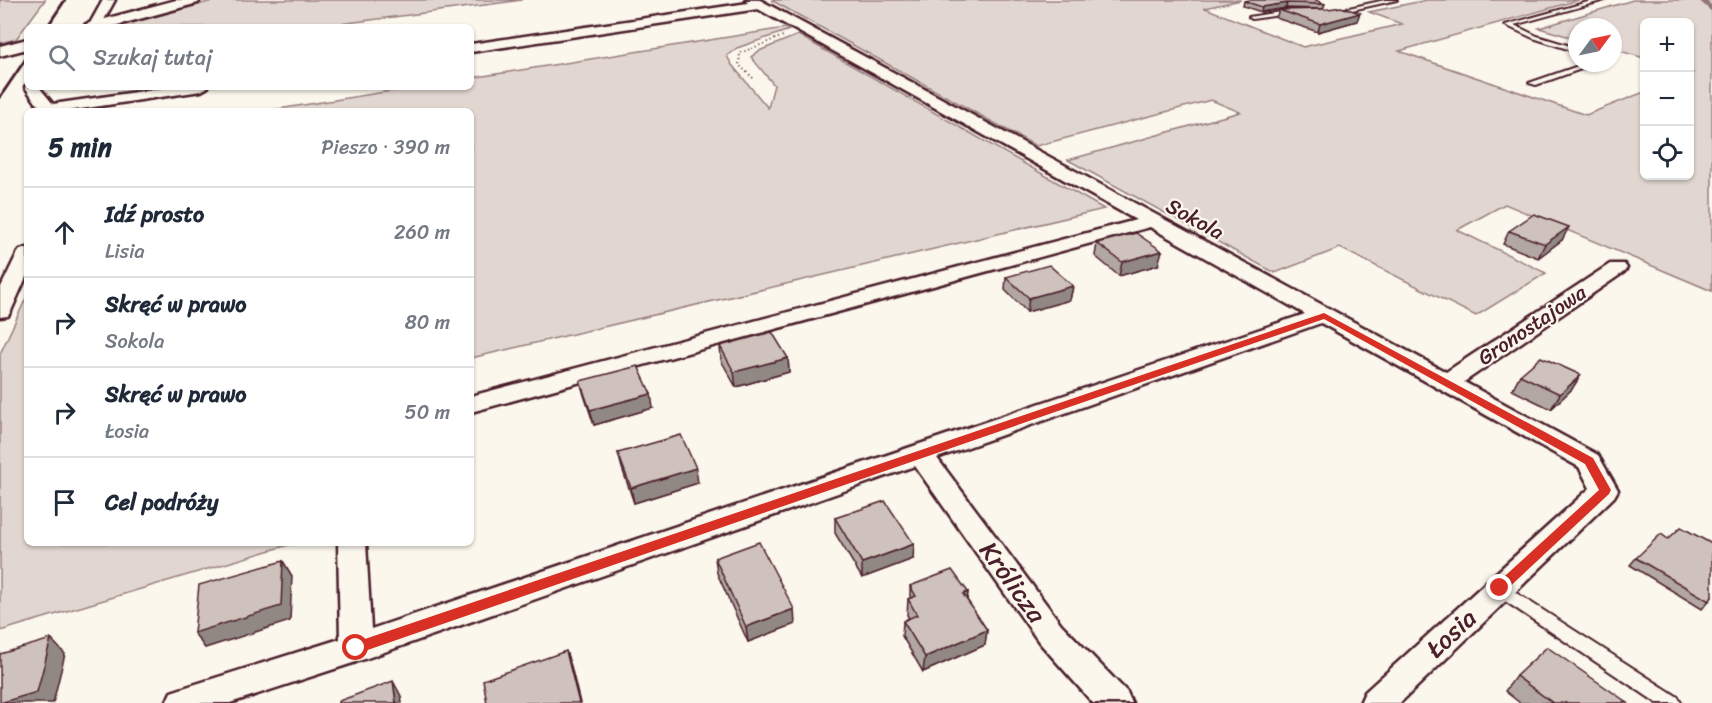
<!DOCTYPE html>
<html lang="pl">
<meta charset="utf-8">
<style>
:root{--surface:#fff;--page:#f2f2f3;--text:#1f2937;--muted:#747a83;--line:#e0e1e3}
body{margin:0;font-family:Sriracha,sans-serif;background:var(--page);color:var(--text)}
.controls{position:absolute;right:18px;top:18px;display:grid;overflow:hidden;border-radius:9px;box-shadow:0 2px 4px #0004}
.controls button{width:54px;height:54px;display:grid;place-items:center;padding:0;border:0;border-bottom:2px solid var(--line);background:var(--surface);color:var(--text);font:30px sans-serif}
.compass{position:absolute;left:1568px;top:18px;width:54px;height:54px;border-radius:50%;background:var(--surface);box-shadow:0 2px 4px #0004;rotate:57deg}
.stop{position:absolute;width:18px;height:18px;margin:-14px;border:4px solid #d93025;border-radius:50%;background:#fff}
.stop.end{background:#d93025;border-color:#fff;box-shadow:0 2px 6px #0008}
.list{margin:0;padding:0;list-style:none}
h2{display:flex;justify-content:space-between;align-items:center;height:78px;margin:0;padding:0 24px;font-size:26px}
h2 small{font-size:20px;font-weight:400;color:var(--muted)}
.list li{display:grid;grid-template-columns:39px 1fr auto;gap:18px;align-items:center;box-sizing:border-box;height:90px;padding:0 24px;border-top:2px solid var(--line)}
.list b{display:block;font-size:22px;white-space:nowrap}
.list p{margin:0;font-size:20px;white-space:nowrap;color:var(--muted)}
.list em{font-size:20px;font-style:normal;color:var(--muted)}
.icon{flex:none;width:33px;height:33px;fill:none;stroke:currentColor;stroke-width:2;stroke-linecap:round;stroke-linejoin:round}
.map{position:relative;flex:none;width:1712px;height:703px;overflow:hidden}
.search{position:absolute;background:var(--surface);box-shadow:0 2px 4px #0004;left:24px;top:24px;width:450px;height:66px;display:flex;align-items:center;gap:15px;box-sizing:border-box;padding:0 21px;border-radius:9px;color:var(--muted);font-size:22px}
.panel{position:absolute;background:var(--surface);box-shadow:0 2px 4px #0004;left:24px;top:108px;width:450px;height:438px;border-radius:9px}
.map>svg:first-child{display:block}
.green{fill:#e2d7d0;stroke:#967b7e;stroke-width:1.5}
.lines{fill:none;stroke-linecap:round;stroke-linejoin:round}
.stream{stroke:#907477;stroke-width:4.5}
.service-casing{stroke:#4a1f2b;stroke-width:4}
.minor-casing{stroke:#4a1f2b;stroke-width:5}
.tertiary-casing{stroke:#4a1f2b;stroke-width:5}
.path{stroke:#4a1f2b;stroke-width:2;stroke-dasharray:1 3;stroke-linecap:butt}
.service{fill:#fbf7ec;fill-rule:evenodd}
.minor{fill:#fbf7ec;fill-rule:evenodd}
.tertiary{fill:#fbf7ec;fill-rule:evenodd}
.rail{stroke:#4a1f2b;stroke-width:3}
.wall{fill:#b2a7a2;stroke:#4a1f2b;stroke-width:1.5}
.shaded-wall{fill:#918884;stroke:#4a1f2b;stroke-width:1.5}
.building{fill:#cfc2bc;stroke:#4a1f2b;stroke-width:1.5}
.route{fill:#d93025}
.labels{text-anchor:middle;stroke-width:4.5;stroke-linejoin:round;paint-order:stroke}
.street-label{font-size:21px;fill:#4a1f2b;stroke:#fbf7ec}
.near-street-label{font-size:26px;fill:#4a1f2b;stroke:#fbf7ec}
</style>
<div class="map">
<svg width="1712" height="703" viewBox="0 0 1712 703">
<rect width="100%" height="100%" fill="#fbf7ec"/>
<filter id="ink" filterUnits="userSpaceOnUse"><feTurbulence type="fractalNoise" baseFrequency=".0167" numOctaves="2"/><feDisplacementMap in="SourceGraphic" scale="12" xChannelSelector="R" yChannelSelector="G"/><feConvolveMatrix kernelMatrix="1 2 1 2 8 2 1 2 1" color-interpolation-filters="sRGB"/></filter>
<g filter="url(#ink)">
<g class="green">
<polygon points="0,0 45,0 16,39 0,43"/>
<polygon points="216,0 522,0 317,27 117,27"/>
<polygon points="771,0 1241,0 1205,8 1303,47 1402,24 1369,12 1427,0 1579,0 1399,51 1586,115 1644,92 1644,176 1690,176 1690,75 1693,73 1690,72 1690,22 1644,22 1644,58 1613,49 1613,27 1577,27 1577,39 1539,28 1633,0 1712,0 1712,291 1505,204 1457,230 1546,273 1476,316 1340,248 1275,273 1068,160 1240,112 1211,100 1036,146"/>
<polygon points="785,28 789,30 737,48 727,56 732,65 768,108 774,85 751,57 759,51 798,35 1104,209 471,358 471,111 266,111 416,87 471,87 471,78"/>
<polygon points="27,296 27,543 295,543 0,631 0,354"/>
</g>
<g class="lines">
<polyline class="stream" points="1702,0 1712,9"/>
<g class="service-casing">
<g id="service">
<polygon points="1385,0 1397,0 1334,14 1331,12"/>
<polygon points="1595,0 1605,0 1514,25 1537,36 1577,48 1577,52 1533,38 1505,25"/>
<polygon points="1292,10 1294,11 1294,13 1252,19 1249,17"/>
<polygon points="1587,63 1598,63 1536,85 1529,83"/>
<polygon points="1499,582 1678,697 1681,703 1657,703 1493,593 1491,588 1493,583"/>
</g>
</g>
<g class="minor-casing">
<g id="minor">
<polygon points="103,0 115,0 100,27 88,27"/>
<polygon points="745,0 760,0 1446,372 1610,264 1624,264 1627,268 1624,272 1464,382 1598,455 1618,490 1614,497 1400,703 1360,703 1365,692 1590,488 1579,467 1321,323 937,458 1061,624 1127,692 1132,703 1093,703 1039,642 915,466 356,662 230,703 166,703 171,692 183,688 340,639 338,543 366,543 371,629 1305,314 1150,227 471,412 471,396 1136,220 758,9 471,52 471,44 748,3"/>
<polygon points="27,84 27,87 39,87 53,104 171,87 208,87 201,91 67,111 42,111 25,87"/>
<polygon points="27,248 27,275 11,311 8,316 0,317 0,289 17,254 20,250"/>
</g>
</g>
<g class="tertiary-casing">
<g id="tertiary">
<polygon points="176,0 200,0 198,3 110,27 84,27 86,24"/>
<polygon points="27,39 27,49 0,56 0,46"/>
</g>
</g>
<polyline class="path" points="753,78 739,65 740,53 783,36"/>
<use href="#service" class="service"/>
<use href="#minor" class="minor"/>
<use href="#tertiary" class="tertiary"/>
<g class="rail">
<polyline points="47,27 65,0"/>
<polyline points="0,97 27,57"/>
</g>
</g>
<g class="wall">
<polygon points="1244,1 1325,4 1323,9 1286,8 1261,12 1243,6"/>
<polygon points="1279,10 1357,21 1318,32 1276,18"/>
<polygon points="1509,231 1562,240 1538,258 1503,244"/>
<polygon points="1097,243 1158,265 1119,276 1095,256"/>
<polygon points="1006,277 1073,286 1070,300 1027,312 1005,290"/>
<polygon points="720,346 788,358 789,372 736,387 721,360"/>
<polygon points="1520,375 1572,389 1551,409 1512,390"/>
<polygon points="580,381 653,408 594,425 584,395"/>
<polygon points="618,453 698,483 634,503 622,468"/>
<polygon points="835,518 913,559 862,578 835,533"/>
<polygon points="715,558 795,624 748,642 717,573"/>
<polygon points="1636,558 1712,597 1702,609 1630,565"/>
<polygon points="910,586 968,592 967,600 987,630 985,645 923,672 902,636 903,621 909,618 907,615 908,599 910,599"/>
<polygon points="1516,676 1628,703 1520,703 1505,691"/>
</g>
<g class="shaded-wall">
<polygon points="1287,3 1286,8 1261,12 1262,7"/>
<polygon points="1360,13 1357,21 1318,32 1320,24"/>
<polygon points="1569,227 1562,240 1538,258 1545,244"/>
<polygon points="1162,251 1158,265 1119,276 1122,262"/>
<polygon points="1073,286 1070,300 1027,312 1029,298"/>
<polygon points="788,358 789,372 736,387 734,372"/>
<polygon points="1581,375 1572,389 1551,409 1560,394"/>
<polygon points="651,394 653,408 594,425 590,410"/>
<polygon points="696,468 698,483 634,503 631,488"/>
<polygon points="914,544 913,559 862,578 862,563"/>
<polygon points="283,561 292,576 290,621 205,648 194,633"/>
<polygon points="968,592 966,608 963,594"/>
<polygon points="794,609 795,624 748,642 746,627"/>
<polygon points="987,630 985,645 923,672 925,657"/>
<polygon points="51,639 65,654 53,703 3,703"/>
<polygon points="566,651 571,666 580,703 579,703"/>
<polygon points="393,681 401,696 402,703 396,703"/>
</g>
<g class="building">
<polygon points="1250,0 1315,0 1325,4 1287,3 1262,7 1244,1"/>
<polygon points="1341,7 1360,13 1320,24 1279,10 1328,9"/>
<polygon points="1534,214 1569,227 1545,244 1509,231"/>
<polygon points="1136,233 1162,251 1122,262 1097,243"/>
<polygon points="1049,265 1073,286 1029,298 1006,277"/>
<polygon points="772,332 788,358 734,372 720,346"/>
<polygon points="1541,357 1581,375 1560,394 1520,375"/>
<polygon points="638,366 651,394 590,410 580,381"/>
<polygon points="681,435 696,468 631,488 618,453"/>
<polygon points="885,501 914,544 862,563 835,518"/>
<polygon points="1681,527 1712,544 1712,597 1709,601 1636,558 1661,534 1668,539"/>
<polygon points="759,542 794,609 746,627 715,558"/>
<polygon points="283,561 281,606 194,633 199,585"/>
<polygon points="952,570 968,592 963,594 987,630 925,657 903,621 917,615 908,599 916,596 910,586"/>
<polygon points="51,639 37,692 0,703 0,654"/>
<polygon points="1547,647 1628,703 1553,703 1516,676"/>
<polygon points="566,651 579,703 487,703 483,680"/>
<polygon points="393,681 396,703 339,703 339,701"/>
</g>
</g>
<polygon class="route" points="1324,313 1593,458 1611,490 1609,494 1504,592 1495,592 1493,588 1495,585 1599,490 1585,464 1324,319 356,654 351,652 349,648 351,644 356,642"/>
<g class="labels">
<g class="street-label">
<text transform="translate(1195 219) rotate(29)" y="7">Sokola</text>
<text transform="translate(1532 325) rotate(-34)" y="7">Gronostajowa</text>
</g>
<g class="near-street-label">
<text transform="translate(1013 582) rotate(54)" y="9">Królicza</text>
<text transform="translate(1451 633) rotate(-43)" y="9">Łosia</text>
</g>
</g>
</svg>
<div class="controls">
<button>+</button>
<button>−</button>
<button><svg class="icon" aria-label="locate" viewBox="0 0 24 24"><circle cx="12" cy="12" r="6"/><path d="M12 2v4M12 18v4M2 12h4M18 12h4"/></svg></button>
</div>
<svg class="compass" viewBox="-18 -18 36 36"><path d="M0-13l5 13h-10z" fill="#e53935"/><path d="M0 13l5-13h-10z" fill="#747a83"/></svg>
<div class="stop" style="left:356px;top:648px"></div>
<div class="stop end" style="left:1500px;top:588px"></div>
<div class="search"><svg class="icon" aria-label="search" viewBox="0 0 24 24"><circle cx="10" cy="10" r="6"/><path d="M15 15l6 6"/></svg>Szukaj tutaj</div>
<section class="panel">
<h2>5 min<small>Pieszo · 390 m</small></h2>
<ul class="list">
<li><svg class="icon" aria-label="ahead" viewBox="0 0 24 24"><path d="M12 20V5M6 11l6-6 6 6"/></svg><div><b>Idź prosto</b><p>Lisia</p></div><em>260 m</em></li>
<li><svg class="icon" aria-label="right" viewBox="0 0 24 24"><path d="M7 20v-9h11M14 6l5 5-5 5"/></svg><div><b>Skręć w prawo</b><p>Sokola</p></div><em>80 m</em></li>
<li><svg class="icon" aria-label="right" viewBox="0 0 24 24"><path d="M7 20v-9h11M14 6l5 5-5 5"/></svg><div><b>Skręć w prawo</b><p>Łosia</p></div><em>50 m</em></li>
<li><svg class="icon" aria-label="arrive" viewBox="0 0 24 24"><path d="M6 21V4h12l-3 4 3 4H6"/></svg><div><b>Cel podróży</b></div></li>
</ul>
</section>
</div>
